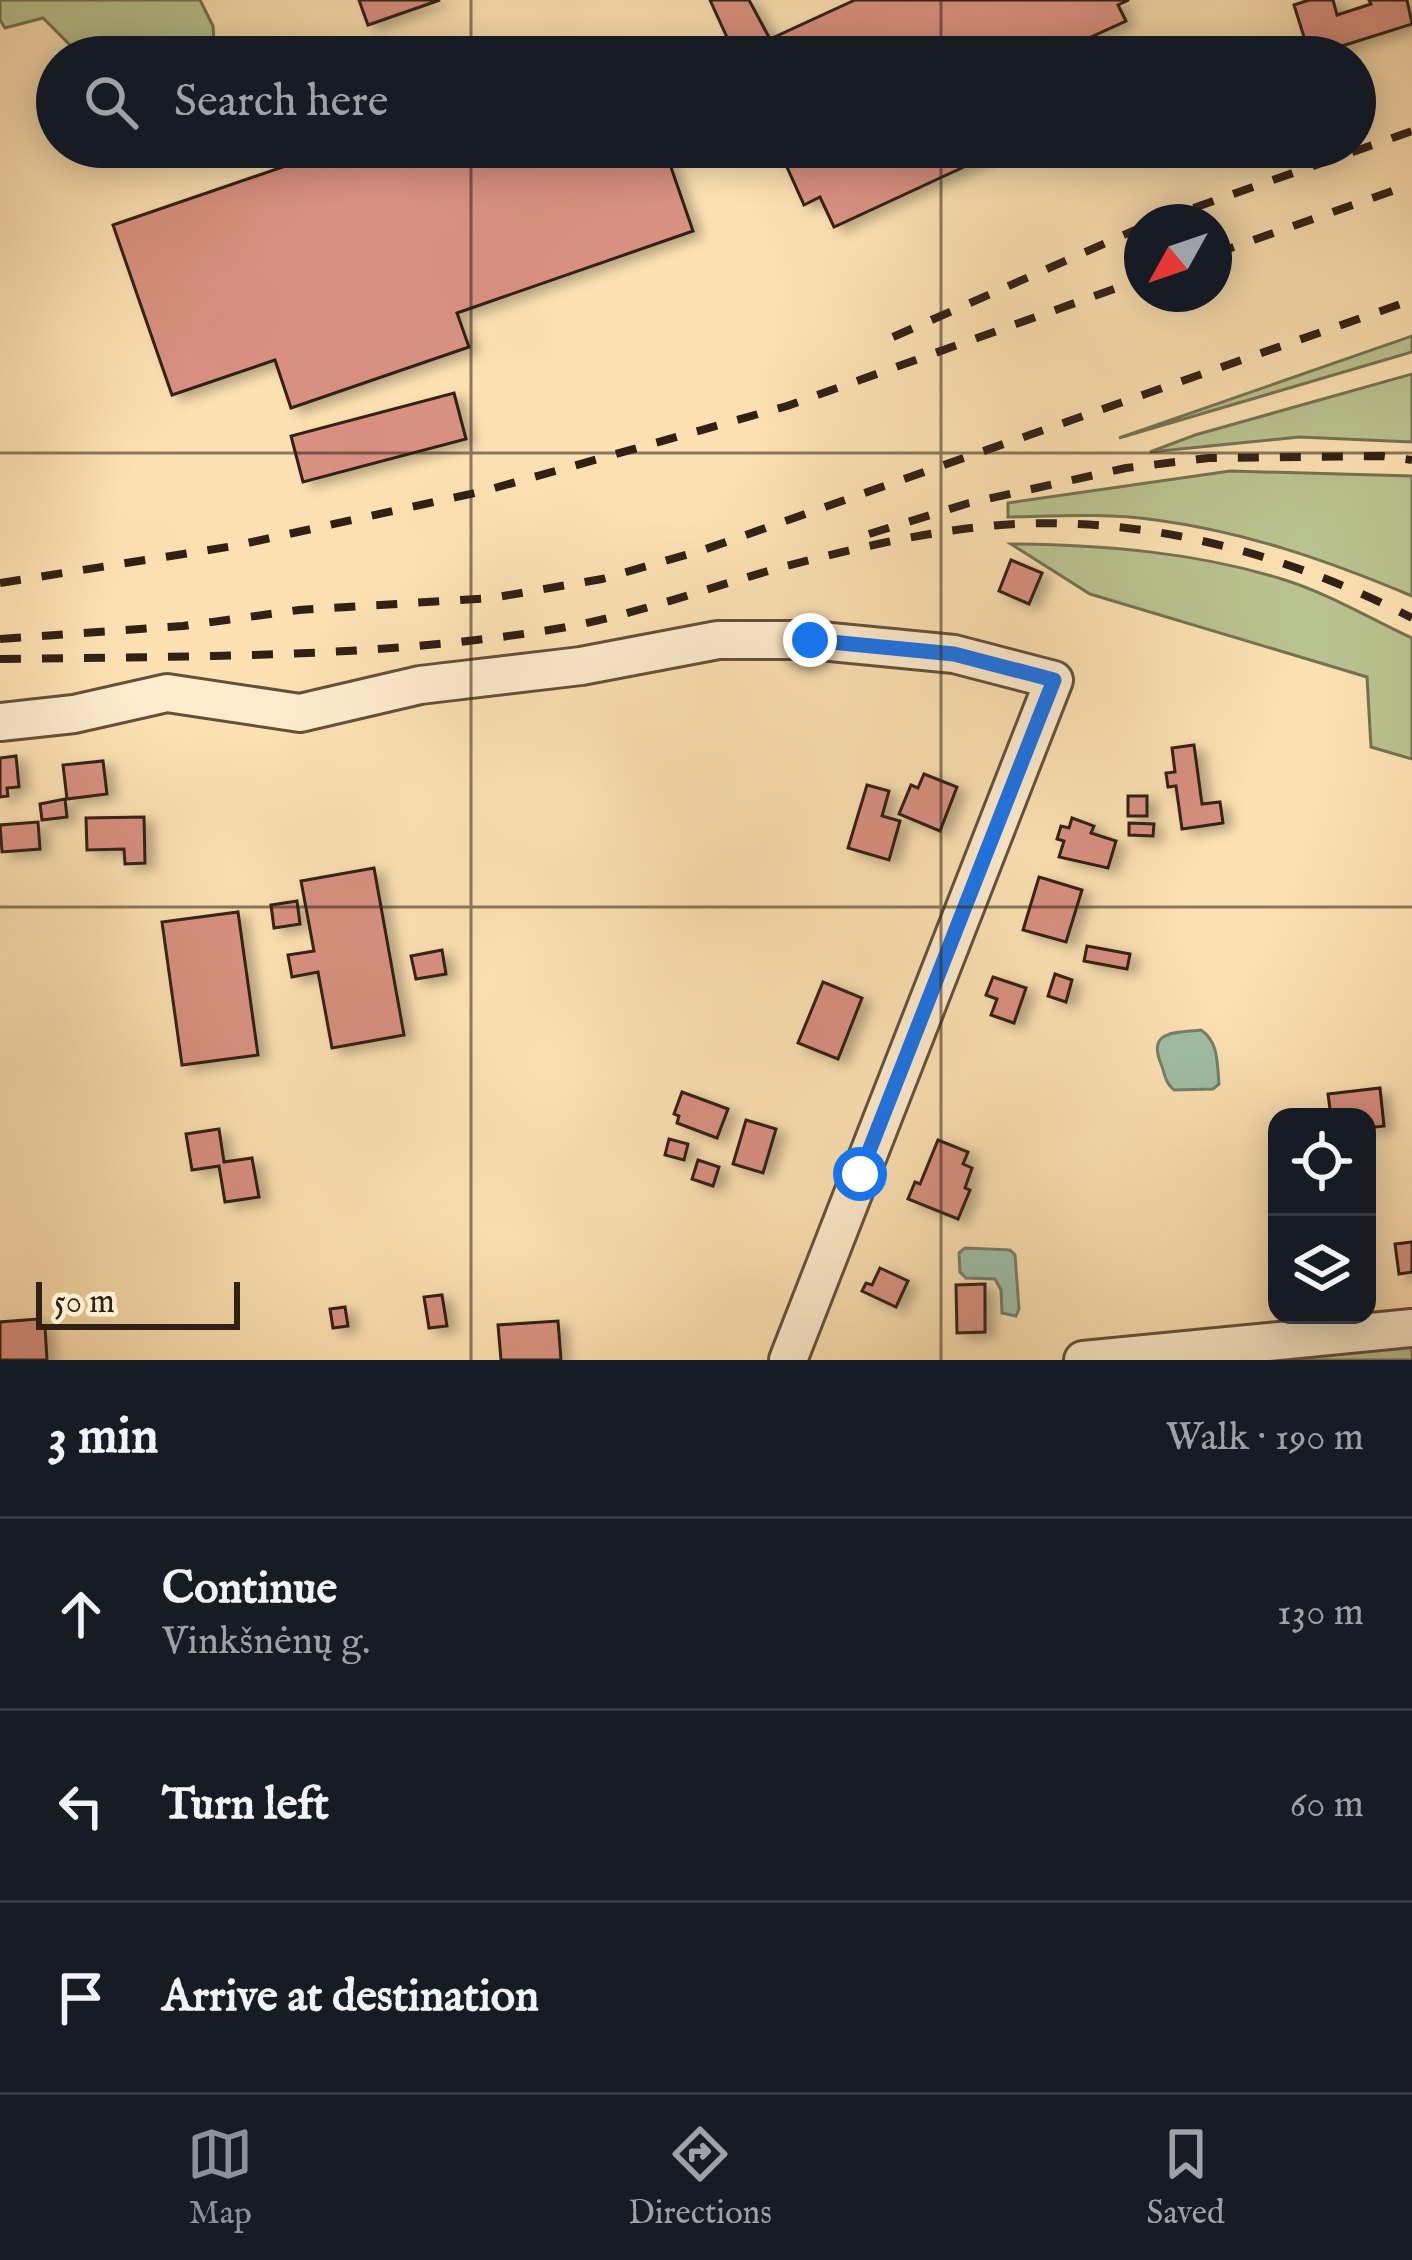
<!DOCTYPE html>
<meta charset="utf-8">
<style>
:root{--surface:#171b24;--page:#242831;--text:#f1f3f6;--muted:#9ea1a6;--line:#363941;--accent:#8c9099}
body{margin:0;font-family:"IM FELL English",serif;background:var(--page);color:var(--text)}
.controls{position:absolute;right:36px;bottom:36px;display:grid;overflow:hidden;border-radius:24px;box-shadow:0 6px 30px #0003}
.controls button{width:108px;height:108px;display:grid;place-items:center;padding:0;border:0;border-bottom:3px solid var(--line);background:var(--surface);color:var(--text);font:60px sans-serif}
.compass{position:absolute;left:1124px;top:204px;width:108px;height:108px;border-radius:50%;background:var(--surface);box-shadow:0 6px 30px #0003;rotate:230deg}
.scale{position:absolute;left:36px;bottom:30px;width:204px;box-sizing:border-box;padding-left:12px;border:6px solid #302015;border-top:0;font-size:33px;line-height:42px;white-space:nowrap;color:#302015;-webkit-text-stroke:9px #feeccd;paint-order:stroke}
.stop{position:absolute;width:36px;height:36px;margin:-27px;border:9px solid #1a73e8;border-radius:50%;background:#fff}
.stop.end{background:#1a73e8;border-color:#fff;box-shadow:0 3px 12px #0008}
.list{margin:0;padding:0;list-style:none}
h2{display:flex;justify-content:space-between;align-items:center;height:156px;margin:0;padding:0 48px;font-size:51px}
h2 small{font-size:39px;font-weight:400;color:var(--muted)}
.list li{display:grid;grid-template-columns:78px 1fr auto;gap:36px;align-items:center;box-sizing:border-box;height:192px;padding:0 48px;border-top:3px solid var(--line)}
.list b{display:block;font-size:45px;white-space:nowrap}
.list p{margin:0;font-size:39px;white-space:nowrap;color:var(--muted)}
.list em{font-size:39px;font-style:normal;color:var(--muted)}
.icon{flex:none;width:66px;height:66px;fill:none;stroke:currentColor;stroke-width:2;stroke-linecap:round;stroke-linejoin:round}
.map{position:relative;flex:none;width:1412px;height:1360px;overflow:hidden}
.search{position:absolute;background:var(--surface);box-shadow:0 6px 30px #0003;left:36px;right:36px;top:36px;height:132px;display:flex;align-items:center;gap:30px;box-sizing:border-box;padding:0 42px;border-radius:66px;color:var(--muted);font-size:45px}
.sheet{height:732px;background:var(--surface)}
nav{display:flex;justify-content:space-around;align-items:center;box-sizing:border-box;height:168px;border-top:3px solid var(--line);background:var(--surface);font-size:33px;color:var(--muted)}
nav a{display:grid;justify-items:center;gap:6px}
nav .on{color:var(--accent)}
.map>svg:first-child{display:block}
.green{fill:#bac490;stroke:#757252;stroke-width:3}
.water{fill:#a1bea7;stroke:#747f6d;stroke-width:3}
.building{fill:#d89080;stroke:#302015;stroke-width:3;filter:url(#shadow)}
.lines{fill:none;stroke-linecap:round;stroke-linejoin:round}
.minor-casing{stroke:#63503c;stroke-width:42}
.minor{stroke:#feeccd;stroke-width:36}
.rail{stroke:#302015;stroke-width:8;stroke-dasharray:21 21;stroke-linecap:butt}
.route{stroke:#1a73e8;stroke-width:15}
.grid{fill:none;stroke:#302015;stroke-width:3;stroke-opacity:0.55}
</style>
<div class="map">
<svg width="1412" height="1360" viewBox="0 0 1412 1360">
<defs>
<filter id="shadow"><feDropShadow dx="9" dy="5" stdDeviation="6" flood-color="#0004"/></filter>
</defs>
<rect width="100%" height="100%" fill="#fde1b2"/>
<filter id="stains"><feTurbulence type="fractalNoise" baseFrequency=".00167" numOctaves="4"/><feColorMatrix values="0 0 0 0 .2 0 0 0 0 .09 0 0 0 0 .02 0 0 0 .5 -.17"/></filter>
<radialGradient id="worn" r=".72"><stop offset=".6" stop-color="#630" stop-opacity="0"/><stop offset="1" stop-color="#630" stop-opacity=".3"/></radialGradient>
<g class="green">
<polygon points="0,0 200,0 213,26 215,57 82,57 43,18 5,28 0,20"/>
<polygon points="1412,336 1412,352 1119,438"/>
<polygon points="1412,374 1412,442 1299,437 1150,452 1195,435"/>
<path d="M1230 471 1412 476V596C1329 561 1246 532 1156 520 1107 513 1057 516 1008 517V503Z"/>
<path d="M1011 544C1104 545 1196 552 1285 580 1329 594 1371 619 1412 638V759L1371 747 1367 677 1090 594Z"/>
<polygon points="1412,1328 1412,1360 1083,1360"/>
</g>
<g class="water">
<path d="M1201 1030C1219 1042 1217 1064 1219 1084L1213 1089 1174 1090C1164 1081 1166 1076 1161 1064 1147 1030 1175 1033 1201 1030Z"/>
<polygon points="965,1248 1010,1250 1015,1255 1019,1309 1016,1316 1002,1313 1001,1290 995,1279 966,1278 960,1272 959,1253"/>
</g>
<g class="building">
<polygon points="359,0 440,0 368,25"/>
<polygon points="710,0 749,0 770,39 855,0 1129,0 1118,5 1126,21 1089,38 1098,57 736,57"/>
<polygon points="1309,0 1333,0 1337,15 1371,4 1369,0 1407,0 1412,24 1310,56 1294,5"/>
<polygon points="566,41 572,57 518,57"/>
<polygon points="341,147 664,147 693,231 457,313 469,347 291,408 275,360 172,395 113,225"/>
<polygon points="778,147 1007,147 834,227 820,197 804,205"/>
<polygon points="454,393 466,439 303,482 291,436"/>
<polygon points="1011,560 1042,573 1029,604 999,591"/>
<polygon points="1194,745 1202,804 1220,802 1223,823 1182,829 1176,786 1168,787 1166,773 1175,772 1172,748"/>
<polygon points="16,756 19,787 7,788 8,796 0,797 0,758"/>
<polygon points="103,761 107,794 67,799 63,765"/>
<polygon points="924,774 957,787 940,831 899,814 911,785 918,788"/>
<polygon points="867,785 889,791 882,816 900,821 889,860 848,848"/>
<rect x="1128" y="796" width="19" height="20"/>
<polygon points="65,799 67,817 42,820 40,804"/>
<polygon points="144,817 145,863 125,864 124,849 87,850 86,818"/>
<polygon points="1072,818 1094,826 1091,833 1116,841 1108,868 1059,857 1064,841 1057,839 1061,826 1069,828"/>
<polygon points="38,822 40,849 2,852 0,825"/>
<polygon points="1129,823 1154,824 1153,836 1129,835"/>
<polygon points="374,868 404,1035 332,1048 318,972 292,977 288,955 314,951 301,881"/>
<polygon points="1039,877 1082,890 1066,942 1023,930"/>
<polygon points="297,901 300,924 274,928 271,905"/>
<polygon points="238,912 258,1055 182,1065 162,922"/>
<polygon points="1087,946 1130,954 1127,969 1084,961"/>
<polygon points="442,950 446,974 416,979 411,956"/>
<polygon points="1055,974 1072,980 1066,1002 1048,996"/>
<polygon points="993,977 1026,988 1014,1023 991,1015 997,999 986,995"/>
<polygon points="823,982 862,998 838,1059 798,1043"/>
<polygon points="1380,1088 1384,1126 1367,1128 1367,1117 1331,1117 1328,1094"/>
<polygon points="682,1092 728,1109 717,1138 677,1123 679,1116 674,1114"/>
<polygon points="746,1120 776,1129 763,1173 733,1164"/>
<polygon points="219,1129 224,1162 252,1158 259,1197 225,1202 219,1166 192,1170 186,1134"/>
<polygon points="669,1139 688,1144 684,1160 665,1155"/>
<polygon points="938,1140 968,1152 963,1164 972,1168 965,1188 970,1190 958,1219 908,1199 915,1182 920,1184"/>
<polygon points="698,1160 719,1167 713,1186 692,1179"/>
<polygon points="1412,1242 1412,1272 1399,1274 1395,1244"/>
<polygon points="880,1268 908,1281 896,1307 862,1291 866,1283 872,1285"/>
<polygon points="985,1284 985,1332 957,1333 956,1285"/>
<polygon points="442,1295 447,1326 429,1328 424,1297"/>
<polygon points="345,1307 348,1326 333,1328 330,1309"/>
<polygon points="38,1319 39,1328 45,1327 47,1360 0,1360 0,1322"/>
<polygon points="558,1321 561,1360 501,1360 498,1325"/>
</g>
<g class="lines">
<g class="minor-casing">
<g id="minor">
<polyline points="0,722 74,714 167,693 300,713 420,685 581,666 718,640 810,640 954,654 1054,680 788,1360"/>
<polyline points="1083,1360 1412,1328"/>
</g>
</g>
<use href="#minor" class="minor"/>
<g class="rail">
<polyline points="1154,222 1412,131"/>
<polyline points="1214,254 1412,184"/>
<polyline points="893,337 1142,227"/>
<polyline points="869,534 969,503 1126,468 1209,458 1382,456 1412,460"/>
<polyline points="0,583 234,546 484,491 787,406 1142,279"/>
<polyline points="0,639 183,626 299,610 492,598 602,579 703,550 1412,300"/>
<path d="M0 659C181 656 363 659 543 631 624 619 700 590 779 568 851 549 927 531 1001 525 1141 514 1289 554 1412 618"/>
</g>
</g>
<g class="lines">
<polyline class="route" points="810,640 954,654 1054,680 860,1174"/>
</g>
<path class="grid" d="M471 0V57M941 0V57M471 147V1360M941 147V1360M0 453H1412M0 907H1412"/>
<rect width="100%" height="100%" filter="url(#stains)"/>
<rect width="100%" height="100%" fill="url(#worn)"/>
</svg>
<div class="controls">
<button><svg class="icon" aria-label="locate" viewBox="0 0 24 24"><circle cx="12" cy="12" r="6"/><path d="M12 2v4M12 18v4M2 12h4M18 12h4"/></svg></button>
<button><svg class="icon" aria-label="layers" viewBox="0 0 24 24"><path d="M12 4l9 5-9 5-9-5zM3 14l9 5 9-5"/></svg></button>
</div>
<svg class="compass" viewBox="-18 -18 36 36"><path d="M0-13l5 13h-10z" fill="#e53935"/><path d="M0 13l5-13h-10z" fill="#9ea1a6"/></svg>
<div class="scale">50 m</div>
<div class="stop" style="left:860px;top:1174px"></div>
<div class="stop end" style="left:810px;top:640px"></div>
<div class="search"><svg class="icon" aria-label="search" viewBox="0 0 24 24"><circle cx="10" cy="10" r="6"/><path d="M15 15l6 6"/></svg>Search here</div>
</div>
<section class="sheet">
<h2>3 min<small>Walk · 190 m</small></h2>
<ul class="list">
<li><svg class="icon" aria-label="ahead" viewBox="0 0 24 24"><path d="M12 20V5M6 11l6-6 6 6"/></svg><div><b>Continue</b><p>Vinkšnėnų g.</p></div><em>130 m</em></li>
<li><svg class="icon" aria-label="left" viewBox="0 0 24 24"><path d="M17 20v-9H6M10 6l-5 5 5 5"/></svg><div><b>Turn left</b></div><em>60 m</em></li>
<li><svg class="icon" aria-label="arrive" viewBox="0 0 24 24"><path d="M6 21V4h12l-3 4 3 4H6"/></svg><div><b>Arrive at destination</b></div></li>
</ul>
</section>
<nav>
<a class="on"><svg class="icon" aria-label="map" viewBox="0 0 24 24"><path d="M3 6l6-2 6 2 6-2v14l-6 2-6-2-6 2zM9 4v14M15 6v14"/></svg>Map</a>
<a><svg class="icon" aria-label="directions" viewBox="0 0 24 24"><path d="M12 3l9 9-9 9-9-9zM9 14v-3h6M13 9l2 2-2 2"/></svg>Directions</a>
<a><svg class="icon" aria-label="saved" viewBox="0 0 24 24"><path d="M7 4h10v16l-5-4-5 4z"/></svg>Saved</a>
</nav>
